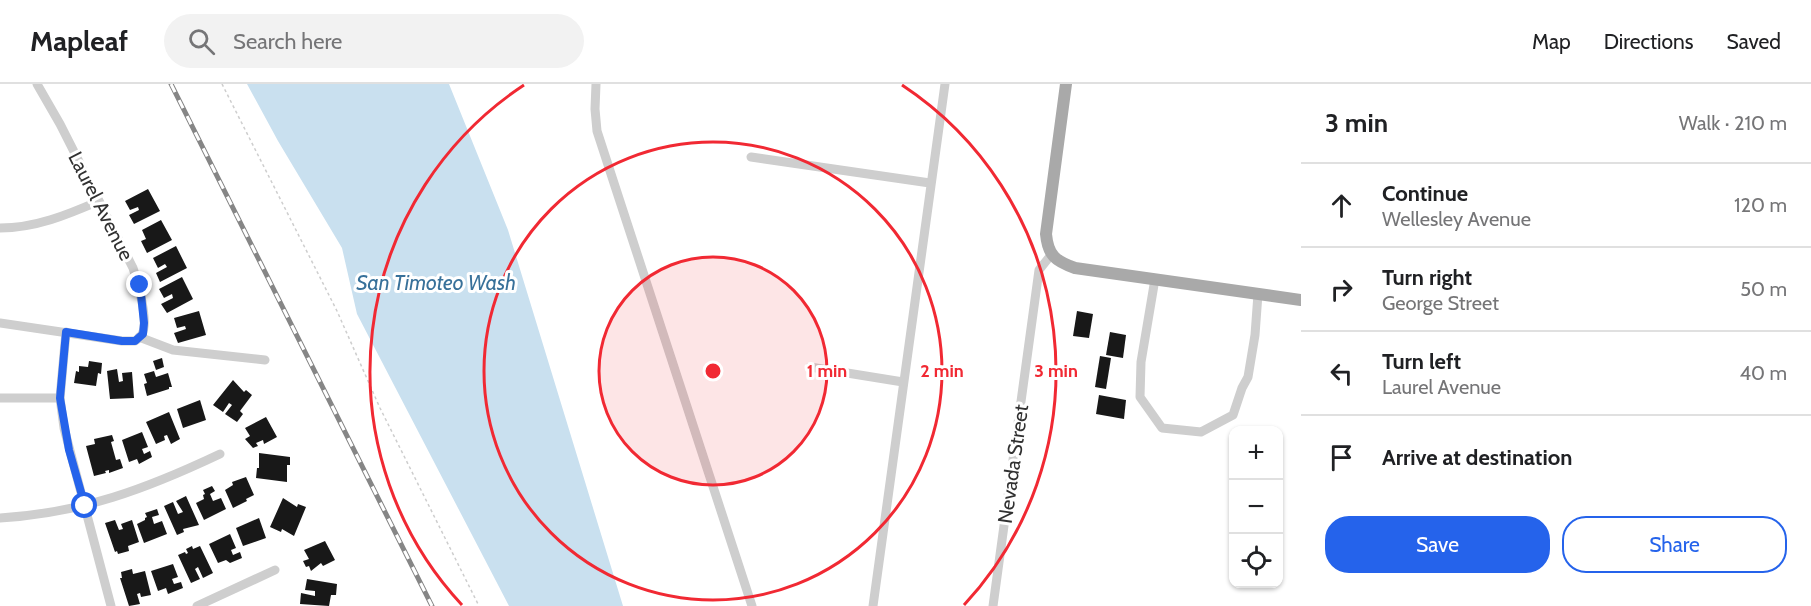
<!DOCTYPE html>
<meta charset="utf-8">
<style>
:root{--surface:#fff;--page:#f2f2f2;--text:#202124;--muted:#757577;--line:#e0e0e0;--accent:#2563eb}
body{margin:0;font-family:Cabin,sans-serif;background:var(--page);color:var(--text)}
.controls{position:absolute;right:18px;bottom:18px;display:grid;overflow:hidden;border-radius:12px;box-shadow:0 2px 4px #0004}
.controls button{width:54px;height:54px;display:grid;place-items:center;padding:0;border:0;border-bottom:2px solid var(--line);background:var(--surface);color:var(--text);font:30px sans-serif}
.stop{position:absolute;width:18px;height:18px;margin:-14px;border:4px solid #2563eb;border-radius:50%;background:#fff}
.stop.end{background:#2563eb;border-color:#fff;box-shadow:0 2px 6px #0008}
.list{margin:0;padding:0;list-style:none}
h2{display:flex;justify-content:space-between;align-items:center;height:78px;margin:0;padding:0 24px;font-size:26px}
h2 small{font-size:20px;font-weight:400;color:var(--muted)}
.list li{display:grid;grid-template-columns:39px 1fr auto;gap:18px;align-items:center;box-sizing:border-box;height:84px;padding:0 24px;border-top:2px solid var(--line)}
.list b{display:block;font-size:22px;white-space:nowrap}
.list p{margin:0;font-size:20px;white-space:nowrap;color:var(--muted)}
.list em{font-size:20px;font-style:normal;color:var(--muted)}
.actions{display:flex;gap:12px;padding:18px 24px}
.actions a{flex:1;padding:14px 0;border:2px solid var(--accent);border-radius:24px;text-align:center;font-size:21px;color:var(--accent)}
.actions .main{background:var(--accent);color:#fff}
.icon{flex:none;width:33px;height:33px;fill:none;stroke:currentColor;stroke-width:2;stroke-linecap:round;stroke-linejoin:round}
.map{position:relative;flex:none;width:1301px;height:522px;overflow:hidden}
header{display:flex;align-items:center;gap:36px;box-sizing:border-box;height:84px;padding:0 30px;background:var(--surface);border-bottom:2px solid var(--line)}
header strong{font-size:28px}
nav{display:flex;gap:33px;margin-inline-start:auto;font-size:21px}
.search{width:420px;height:54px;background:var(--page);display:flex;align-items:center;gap:15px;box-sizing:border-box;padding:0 21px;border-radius:33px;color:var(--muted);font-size:22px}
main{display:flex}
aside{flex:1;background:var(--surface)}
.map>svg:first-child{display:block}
.water{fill:#c9e0ef}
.building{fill:#181818}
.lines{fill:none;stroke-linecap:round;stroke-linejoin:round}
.path{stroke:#cecece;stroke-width:1.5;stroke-dasharray:3 3;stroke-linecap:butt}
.minor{stroke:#cecece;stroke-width:9}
.major{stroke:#a9a9a9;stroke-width:12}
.rail-casing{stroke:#868686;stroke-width:5}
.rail{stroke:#fff;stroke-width:3;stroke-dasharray:9;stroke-linecap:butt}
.route{stroke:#2563eb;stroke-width:8}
.ring{fill:none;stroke:#f12933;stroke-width:3}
.labels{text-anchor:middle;stroke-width:6;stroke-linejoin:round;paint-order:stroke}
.street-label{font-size:20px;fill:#313131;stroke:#fff}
.water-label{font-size:21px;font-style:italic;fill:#38719a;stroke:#fff}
.centre{fill:#f12933;stroke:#fff;stroke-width:3}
.ring-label{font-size:18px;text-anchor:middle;font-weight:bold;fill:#f12933;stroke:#fff;stroke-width:6;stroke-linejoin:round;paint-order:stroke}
</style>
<header>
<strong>Mapleaf</strong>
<div class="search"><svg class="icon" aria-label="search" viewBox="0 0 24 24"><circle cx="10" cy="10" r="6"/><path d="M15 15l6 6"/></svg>Search here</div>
<nav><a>Map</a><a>Directions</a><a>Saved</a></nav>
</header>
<main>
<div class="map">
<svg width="1301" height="522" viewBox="0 0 1301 522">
<rect width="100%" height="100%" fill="#fff"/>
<polygon class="water" points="247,0 449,0 508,146 623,522 509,522 357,230 342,164 278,57"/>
<g class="building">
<polygon points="148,105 160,127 134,140 129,131 139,126 138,123 130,126 125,117"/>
<polygon points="161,136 172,156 147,169 141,157 146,155 142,146"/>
<polygon points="176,162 187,184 160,198 156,189 167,183 165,180 158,184 153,174"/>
<polygon points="182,193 193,215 167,229 161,220 173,214 172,210 164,214 159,205"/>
<polygon points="199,227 206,251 178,259 174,249 186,245 185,242 177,244 174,234"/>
<polygon points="1077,227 1093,230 1089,254 1073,252"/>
<polygon points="1110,248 1126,251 1123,274 1106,271"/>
<polygon points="1100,272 1111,274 1106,305 1095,303"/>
<polygon points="162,274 164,283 156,286 153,277"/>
<polygon points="89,277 102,279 101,290 98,289 96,302 74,299 76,287 79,288 79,282 88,283"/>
<polygon points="117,285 119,298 123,297 122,289 132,288 134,314 110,315 107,287"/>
<polygon points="154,287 156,293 168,289 172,303 169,303 169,305 147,312 144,300 147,299 144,290"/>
<polygon points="233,296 244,308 246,306 252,311 240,327 243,330 237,338 225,330 232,321 229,319 223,328 213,321"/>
<polygon points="1099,311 1126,316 1124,335 1096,330"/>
<polygon points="200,316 206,336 183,344 177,325"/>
<polygon points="169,328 180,355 171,360 167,351 164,352 165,356 156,360 146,338"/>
<polygon points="266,333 277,353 264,360 263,356 256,359 258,362 253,364 245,355 250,352 245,344"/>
<polygon points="142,348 148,363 142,365 144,370 150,367 152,373 139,380 137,375 129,378 122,356"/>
<polygon points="112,351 114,357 111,358 116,376 120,375 123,384 109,389 109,386 105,387 106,389 94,392 86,362 95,360 94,355"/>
<polygon points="259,369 290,373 290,381 287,381 287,398 256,394 257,384 259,384"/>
<polygon points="246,393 254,411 246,415 247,417 233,424 225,406 233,401 232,398"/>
<polygon points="212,402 215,407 210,410 213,417 221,414 226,425 204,436 196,419 204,415 203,411 205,410 203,406"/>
<polygon points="186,412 199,441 183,445 184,448 177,451 164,422 173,418 178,430 183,428 176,417"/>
<polygon points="283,414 297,423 298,420 306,423 294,452 282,445 281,448 270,443"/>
<polygon points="157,425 159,431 152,433 154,440 162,437 167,450 144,459 137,440 145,436 145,434 147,433 145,429"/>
<polygon points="259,434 266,454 243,462 236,444"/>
<polygon points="115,436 119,446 123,445 121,440 132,436 139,458 128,462 129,467 118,470 117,467 115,468 105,439"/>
<polygon points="230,450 236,464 231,466 233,471 240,468 242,474 230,479 226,476 218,479 209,460"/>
<polygon points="325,457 335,476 323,482 321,479 311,487 309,482 306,483 303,477 309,475 304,466"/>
<polygon points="192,462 193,465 200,462 213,489 203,494 198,483 195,485 200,495 191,499 178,471 185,468 186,470 188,469 186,465"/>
<polygon points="173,480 178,493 172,495 174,500 181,498 183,504 168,510 166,504 158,507 151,487"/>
<polygon points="132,485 133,490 145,487 151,511 141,513 140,509 137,510 140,520 129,522 120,494 122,494 121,488"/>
<polygon points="307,495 337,500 336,511 331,511 329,522 300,520 301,509 315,512 315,507 305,506"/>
</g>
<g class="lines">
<polyline class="path" points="222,0 337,227 380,324 479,522"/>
<g class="minor">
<polyline points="596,0 595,25 597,47 752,522"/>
<polyline points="751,73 930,99"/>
<path d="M0 144C35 144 67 131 99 117"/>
<polyline points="1155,195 1141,278 1140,313 1162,344 1201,348 1233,331 1242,304 1248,293 1255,251 1258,210"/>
<path d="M0 239 122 257H135C136 257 142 251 142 250 149 238 138 198 133 184L60 40 37 0"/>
<polyline points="66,248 60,314 64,344 111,522"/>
<polyline points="139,253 173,266 265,276"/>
<polyline points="810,283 903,298"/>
<polyline points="0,314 60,314"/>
<path d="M0 434C82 429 146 405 220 370"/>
<polyline points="197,522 275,486"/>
<polyline points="873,522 945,0"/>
<polyline points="993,522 1039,186 1051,171"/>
</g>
<path class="major" d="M1066 0 1046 150C1048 171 1055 177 1075 184L1301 216"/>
<g class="rail-casing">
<polyline id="rail" points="171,0 432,522"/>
</g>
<use href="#rail" class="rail"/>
</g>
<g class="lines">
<polyline class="route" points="85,422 69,366 60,314 66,248 122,257 135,257 143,250 144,239 140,201"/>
</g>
<circle cx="713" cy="287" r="114" fill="#f12933" fill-opacity=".12"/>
<g class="ring">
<circle cx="713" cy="287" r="114"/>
<circle cx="713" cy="287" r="229"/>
<path d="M462 521A343 343 0 0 1 524 1M902 1A343 343 0 0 1 964 521"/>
</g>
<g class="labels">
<g class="street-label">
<text transform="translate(101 122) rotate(63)" y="7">Laurel Avenue</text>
<text transform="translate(1013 380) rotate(-82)" y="7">Nevada Street</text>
</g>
<g class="water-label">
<text x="436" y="206">San Timoteo Wash</text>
</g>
</g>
<circle cx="713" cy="287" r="9" class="centre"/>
<g class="ring-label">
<text x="827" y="293">1 min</text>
<text x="942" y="293">2 min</text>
<text x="1056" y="293">3 min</text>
</g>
</svg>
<div class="controls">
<button>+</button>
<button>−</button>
<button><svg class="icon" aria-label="locate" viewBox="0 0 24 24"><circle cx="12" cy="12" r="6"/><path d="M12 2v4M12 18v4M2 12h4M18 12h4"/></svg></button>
</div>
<div class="stop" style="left:85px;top:422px"></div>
<div class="stop end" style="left:140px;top:201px"></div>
</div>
<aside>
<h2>3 min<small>Walk · 210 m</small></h2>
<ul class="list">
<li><svg class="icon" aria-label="ahead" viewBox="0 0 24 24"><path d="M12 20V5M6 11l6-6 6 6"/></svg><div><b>Continue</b><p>Wellesley Avenue</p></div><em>120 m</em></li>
<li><svg class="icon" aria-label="right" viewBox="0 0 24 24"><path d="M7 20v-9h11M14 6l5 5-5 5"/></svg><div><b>Turn right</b><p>George Street</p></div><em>50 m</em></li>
<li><svg class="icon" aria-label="left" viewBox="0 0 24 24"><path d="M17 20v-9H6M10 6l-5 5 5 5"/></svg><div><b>Turn left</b><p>Laurel Avenue</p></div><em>40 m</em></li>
<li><svg class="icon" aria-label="arrive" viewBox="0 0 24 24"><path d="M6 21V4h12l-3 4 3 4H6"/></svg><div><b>Arrive at destination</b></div></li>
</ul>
<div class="actions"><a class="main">Save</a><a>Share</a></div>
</aside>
</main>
